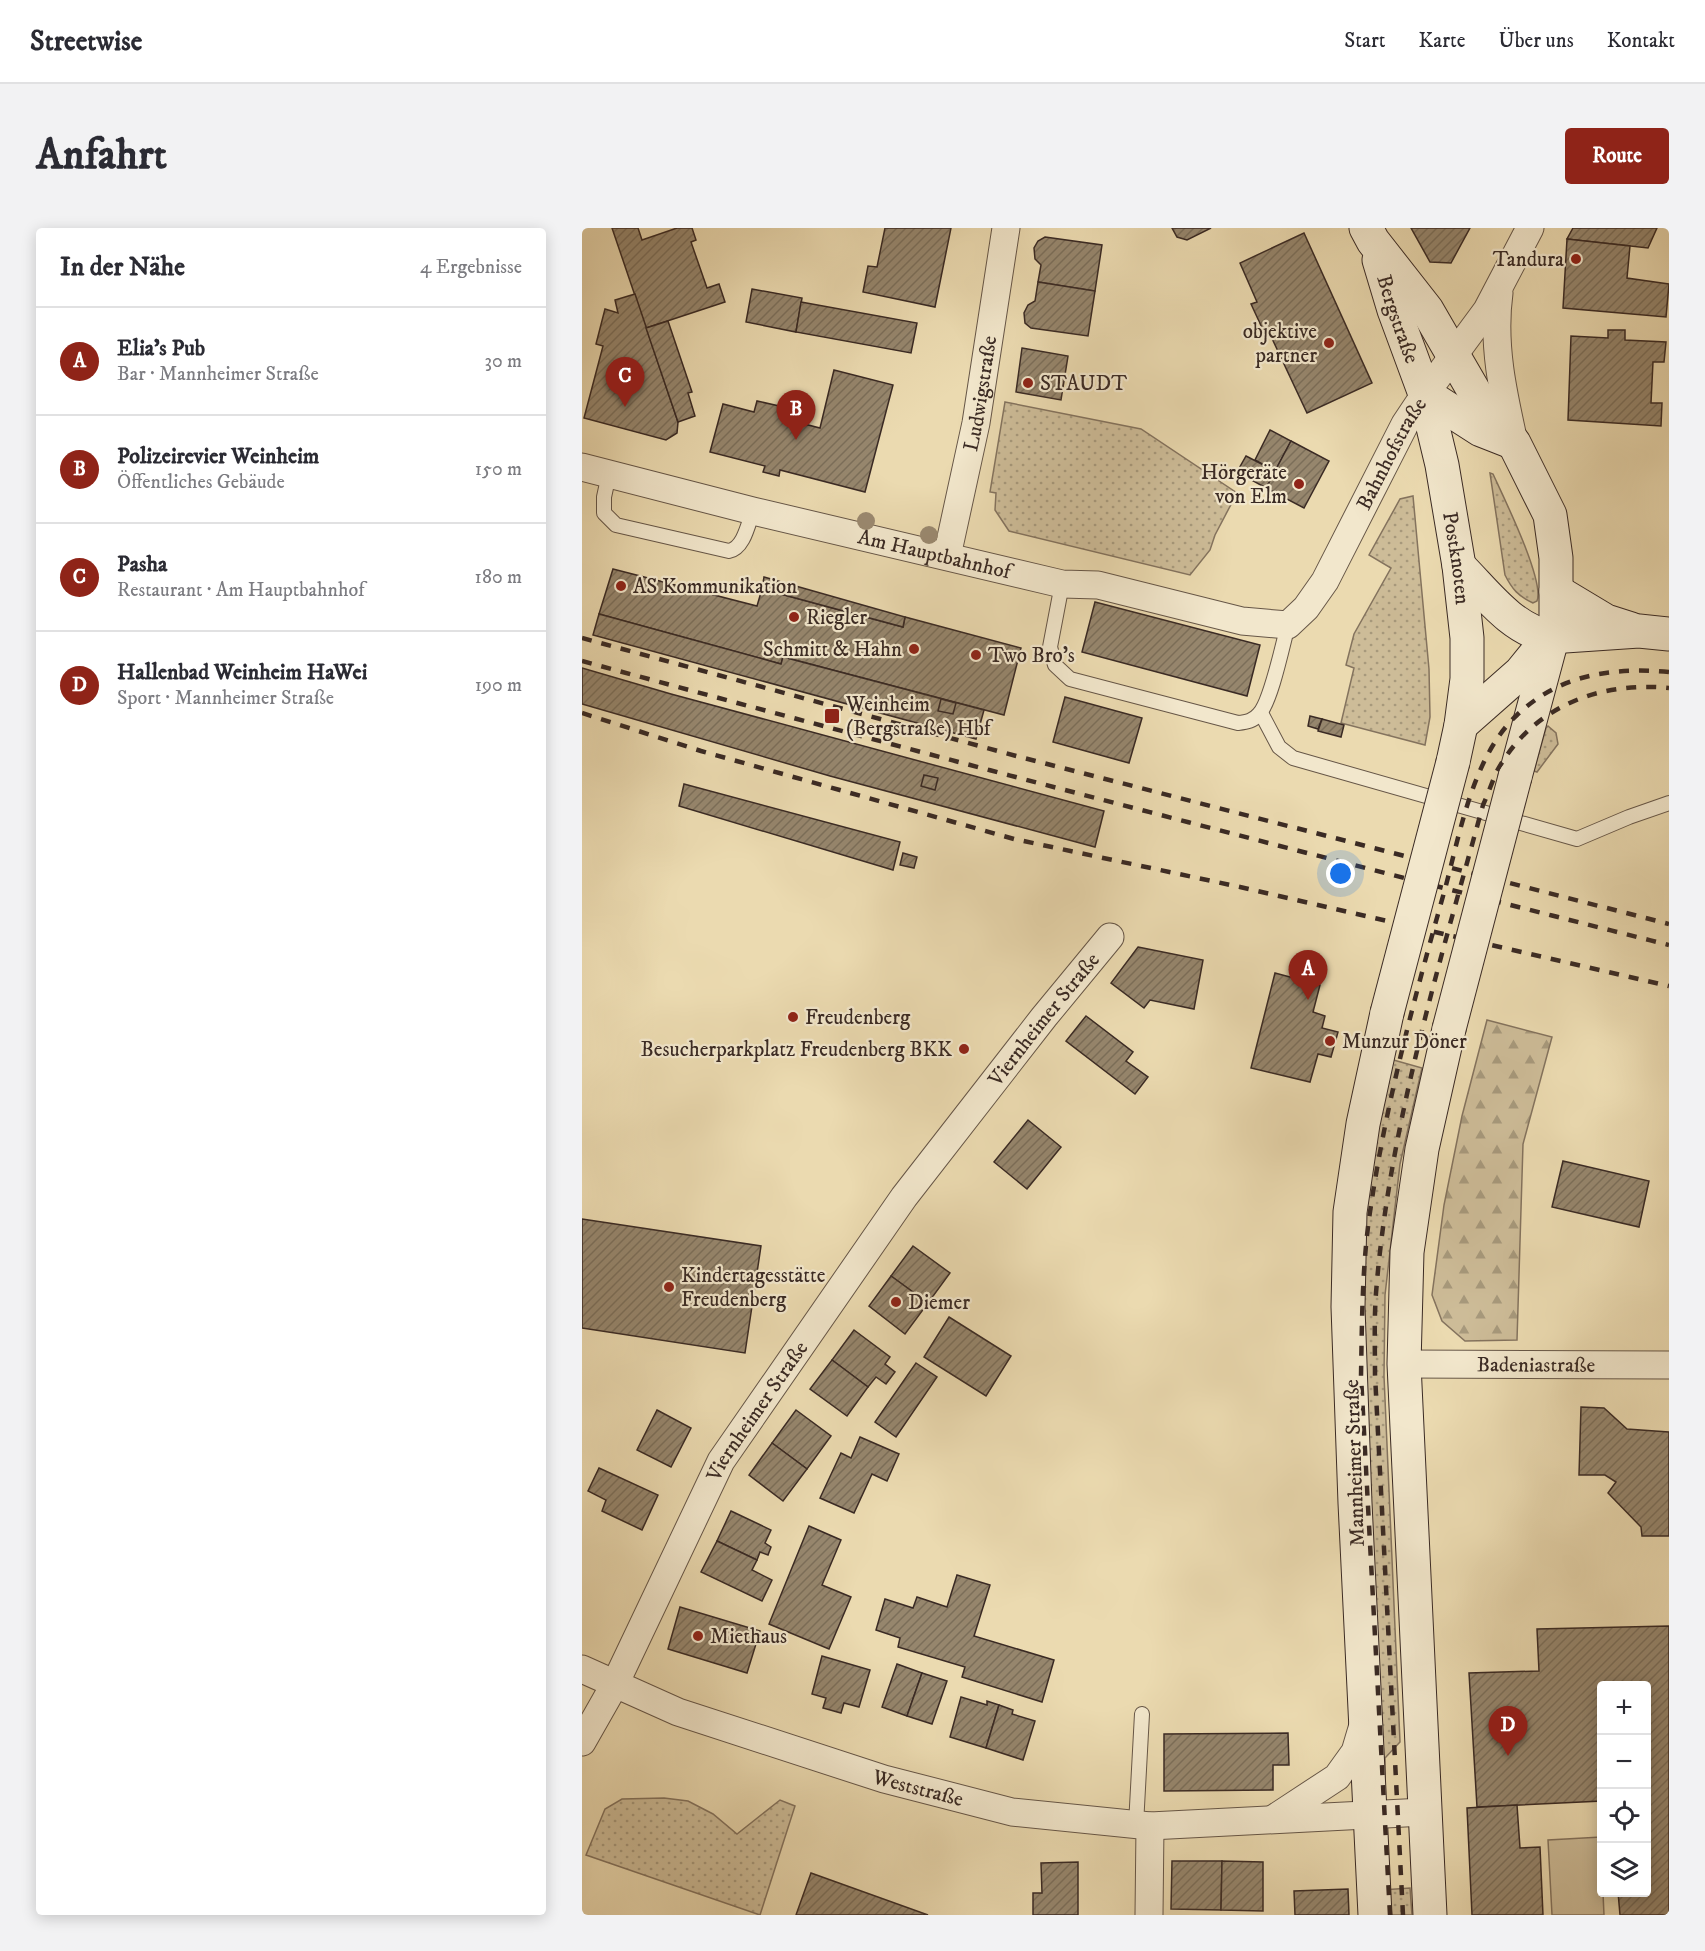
<!DOCTYPE html>
<html lang="de">
<meta charset="utf-8">
<style>
:root{--surface:#fff;--page:#f2f2f3;--text:#2b2b33;--muted:#7c7c81;--line:#e1e1e2;--accent:#8f2418}
body{margin:0;font-family:"IM FELL DW Pica",serif;background:var(--page);color:var(--text)}
.controls{position:absolute;right:18px;bottom:18px;display:grid;overflow:hidden;border-radius:6px;box-shadow:0 3px 15px #0003}
.controls button{width:54px;height:54px;display:grid;place-items:center;padding:0;border:0;border-bottom:2px solid var(--line);background:var(--surface);color:var(--text);font:30px sans-serif}
.you{position:absolute;left:759px;top:646px;width:21px;height:21px;margin:-15px;border:4px solid #fff;border-radius:50%;background:#1a73e8;box-shadow:0 0 0 9px #1a73e833}
.badge{display:grid;place-items:center;width:39px;height:39px;border-radius:50%;background:var(--accent);color:#fff;font-size:20px;font-weight:700}
.pin{position:absolute;translate:-50% -50px;filter:drop-shadow(0 2px 3px #0008)}
.pin::after{content:'';position:absolute;top:32px;width:21px;height:18px;background:inherit;clip-path:polygon(0 0,100% 0,50% 100%)}
.list{margin:0;padding:0;list-style:none}
h2{display:flex;justify-content:space-between;align-items:center;height:78px;margin:0;padding:0 24px;font-size:26px}
h2 small{font-size:20px;font-weight:400;color:var(--muted)}
.list li{display:grid;grid-template-columns:39px 1fr auto;gap:18px;align-items:center;box-sizing:border-box;height:108px;padding:0 24px;border-top:2px solid var(--line)}
.list b{display:block;font-size:22px;white-space:nowrap}
.list p{margin:0;font-size:20px;white-space:nowrap;color:var(--muted)}
.list em{font-size:20px;font-style:normal;color:var(--muted)}
.icon{flex:none;width:33px;height:33px;fill:none;stroke:currentColor;stroke-width:2;stroke-linecap:round;stroke-linejoin:round}
.map{position:relative;flex:none;width:1087px;height:1687px;overflow:hidden;border-radius:6px}
header{display:flex;align-items:center;gap:36px;box-sizing:border-box;height:84px;padding:0 30px;background:var(--surface);border-bottom:2px solid var(--line)}
header strong{font-size:28px}
nav{display:flex;gap:33px;margin-inline-start:auto;font-size:21px}
.intro{display:flex;align-items:center;justify-content:space-between;box-sizing:border-box;height:144px;padding:0 36px}
h1{margin:0;font-size:42px}
.button{padding:15px 27px;border-radius:6px;background:var(--accent);color:#fff;font-size:21px;font-weight:700}
main{display:flex;gap:36px;padding:0 36px}
aside{flex:1;background:var(--surface);border-radius:6px;box-shadow:0 3px 15px #0003}
.map>svg:first-child{display:block}
.grass{fill:url(#grass-dots);stroke:#84735e;stroke-width:1.5}
.forest{fill:url(#forest-firs);stroke:#84735e;stroke-width:1.5}
.pitch{fill:#cdbc98;stroke:#84735e;stroke-width:1.5}
.building{fill:url(#building-hatch);stroke:#3a2a24;stroke-width:1.5}
.lines{fill:none;stroke-linecap:round;stroke-linejoin:round}
.lane-casing{stroke:#665647;stroke-width:16}
.street-casing{stroke:#665647;stroke-width:29}
.secondary-casing{stroke:#3a2a24;stroke-width:35}
.lane{stroke:#f2e7cc;stroke-width:14}
.street{stroke:#f2e7cc;stroke-width:27}
.secondary{stroke:#f2e7cc;stroke-width:33}
.rail{stroke:#3a2a24;stroke-width:4.5;stroke-dasharray:10 10;stroke-linecap:butt}
.secondary-bridge-casing{stroke:#3a2a24;stroke-width:35;stroke-linecap:butt}
.secondary-bridge{stroke:#f2e7cc;stroke-width:33}
.tree{fill:#9a8970}
.poi-dot{fill:#8f2418;stroke:#f2e7cc;stroke-width:2}
.labels{text-anchor:middle;stroke-width:4.5;stroke-linejoin:round;paint-order:stroke}
.poi-label{font-size:21px;fill:#3a2a24;stroke:#f2e7cc;text-anchor:start}
.street-label{font-size:21px;fill:#3a2a24;stroke:#f2e7cc}
</style>
<header>
<strong>Streetwise</strong>
<nav><a>Start</a><a>Karte</a><a>Über uns</a><a>Kontakt</a></nav>
</header>
<div class="intro"><h1>Anfahrt</h1><a class="button">Route</a></div>
<main>
<aside>
<h2>In der Nähe<small>4 Ergebnisse</small></h2>
<ul class="list">
<li><span class="badge">A</span><div><b>Elia's Pub</b><p>Bar · Mannheimer Straße</p></div><em>30 m</em></li>
<li><span class="badge">B</span><div><b>Polizeirevier Weinheim</b><p>Öffentliches Gebäude</p></div><em>150 m</em></li>
<li><span class="badge">C</span><div><b>Pasha</b><p>Restaurant · Am Hauptbahnhof</p></div><em>180 m</em></li>
<li><span class="badge">D</span><div><b>Hallenbad Weinheim HaWei</b><p>Sport · Mannheimer Straße</p></div><em>190 m</em></li>
</ul>
</aside>
<div class="map">
<svg width="1087" height="1687" viewBox="0 0 1087 1687">
<defs>
<pattern id="grass-dots" width="8" height="8" patternUnits="userSpaceOnUse" patternTransform="scale(1.5)"><rect width="8" height="8" fill="#cdbc98"/><path d="M2 2h.1M6 6h.1" fill="none" stroke="#a7997c" stroke-width="1.8" stroke-linecap="round"/></pattern>
<pattern id="forest-firs" width="22" height="20" patternUnits="userSpaceOnUse" patternTransform="scale(1.5)"><rect width="22" height="20" fill="#cdbc98"/><path d="M5 1l3.5 6h-7zM16 11l3.5 6h-7z" fill="#a7997c"/></pattern>
<pattern id="building-hatch" width="6" height="6" patternUnits="userSpaceOnUse" patternTransform="scale(1.5)"><rect width="6" height="6" fill="#96866d"/><path d="M-1 1l2-2M0 6l6-6M5 7l2-2" fill="none" stroke="#7b6e59"/></pattern>
</defs>
<rect width="100%" height="100%" fill="#ebdab0"/>
<filter id="stains"><feTurbulence type="fractalNoise" baseFrequency=".00333" numOctaves="4"/><feColorMatrix values="0 0 0 0 .2 0 0 0 0 .09 0 0 0 0 .02 0 0 0 .5 -.17"/></filter>
<radialGradient id="worn" r=".72"><stop offset=".6" stop-color="#630" stop-opacity="0"/><stop offset="1" stop-color="#630" stop-opacity=".3"/></radialGradient>
<g class="grass">
<polygon points="423,174 559,201 655,265 633,307 628,322 608,347 427,303 413,282 414,265 408,264"/>
<path d="M908 245 911 246C921 268 963 353 955 373L951 375C936 368 930 361 923 347Z"/>
<polygon points="831,268 847,441 848,489 843,517 759,495 772,440 764,437 772,406 809,340 787,327 818,271"/>
<polygon points="966,498 974,505 976,516 955,544 952,543 964,500"/>
<polygon points="808,831 840,840 818,936 803,1067 802,1148 818,1514 803,1530 803,1550 794,1557 773,1147 780,985"/>
<polygon points="82,1570 106,1573 131,1586 155,1606 198,1572 213,1578 178,1687 4,1627 23,1581 40,1571"/>
<polygon points="828,1660 830,1687 801,1687 800,1662"/>
</g>
<polygon class="forest" points="905,792 970,809 941,916 935,1112 883,1113 860,1093 850,1067 862,977 880,888"/>
<polygon class="pitch" points="1019,1609 1020,1664 1021,1665 1022,1687 970,1687 966,1612"/>
<g class="building">
<polygon points="30,0 56,0 60,12 95,0 110,0 114,12 109,14 125,60 137,56 143,74 64,100"/>
<polygon points="303,0 369,0 353,79 281,64 286,38 295,39"/>
<polygon points="590,0 629,0 605,12 595,9"/>
<polygon points="829,0 888,0 869,35 848,34"/>
<polygon points="991,0 1075,0 1066,20 985,11"/>
<polygon points="722,5 790,155 725,185 686,102 682,104 669,76 675,74 658,35"/>
<polygon points="463,9 520,17 513,63 456,54 459,37 453,31 452,20 456,13"/>
<polygon points="985,11 1048,18 1045,50 1087,56 1084,89 981,80"/>
<polygon points="456,54 513,63 506,108 449,100 443,95 442,85 446,77 453,73"/>
<polygon points="170,61 220,70 214,104 164,94"/>
<polygon points="53,66 96,194 95,205 84,212 2,190 21,118 14,116 23,81 36,85 33,72"/>
<polygon points="219,74 335,95 329,125 214,104"/>
<polygon points="86,93 110,164 106,165 113,188 96,194 64,100"/>
<polygon points="1026,102 1043,102 1043,112 1084,114 1082,134 1071,134 1069,175 1080,175 1079,198 986,192 989,108 1026,110"/>
<polygon points="440,120 486,128 479,172 434,164"/>
<polygon points="252,142 311,157 283,264 198,242 197,248 181,244 183,238 128,224 141,176 172,184 175,173 202,179 199,190 238,200"/>
<polygon points="688,202 709,213 693,243 673,232"/>
<polygon points="709,213 747,233 722,280 684,260"/>
<polygon points="664,228 693,243 684,260 655,244"/>
<polygon points="31,341 175,378 180,361 321,399 323,389 439,420 422,487 201,429 199,436 17,386"/>
<polygon points="182,349 323,389 321,399 180,361"/>
<polygon points="513,374 678,417 665,468 500,424"/>
<polygon points="17,386 199,436 201,429 402,482 394,511 11,407"/>
<polygon points="0,440 89,466 522,583 513,619 248,548 0,476"/>
<polygon points="483,469 560,490 547,535 471,514"/>
<polygon points="359,471 374,475 371,486 356,483"/>
<polygon points="728,488 740,491 736,501 726,498"/>
<polygon points="740,491 762,497 759,509 736,503"/>
<polygon points="342,547 356,550 353,562 339,558"/>
<polygon points="102,556 318,614 311,642 97,578"/>
<polygon points="321,625 335,629 332,640 318,637"/>
<polygon points="556,719 621,732 612,781 568,772 562,780 529,755"/>
<polygon points="693,745 738,757 731,784 743,788 740,800 756,804 749,829 736,826 728,854 669,840"/>
<polygon points="504,788 551,824 544,833 566,849 553,866 484,813"/>
<polygon points="446,892 479,919 445,961 412,934"/>
<polygon points="981,933 1067,953 1057,999 970,979"/>
<polygon points="0,991 179,1018 163,1125 0,1100"/>
<polygon points="331,1018 368,1045 346,1075 309,1048"/>
<polygon points="309,1048 346,1075 323,1106 287,1078"/>
<polygon points="367,1089 429,1128 404,1168 342,1129"/>
<polygon points="272,1102 308,1129 303,1136 313,1144 304,1156 294,1149 286,1159 250,1132"/>
<polygon points="250,1132 286,1159 265,1188 228,1161"/>
<polygon points="334,1135 355,1149 314,1209 293,1194"/>
<polygon points="999,1179 1022,1180 1045,1201 1087,1204 1087,1308 1060,1308 1059,1299 1026,1265 1034,1254 1023,1247 997,1247"/>
<polygon points="75,1182 109,1200 89,1239 55,1222"/>
<polygon points="214,1182 249,1208 225,1241 190,1215"/>
<polygon points="278,1209 317,1226 305,1253 290,1246 272,1285 238,1270 259,1225 269,1230"/>
<polygon points="190,1215 225,1241 201,1273 167,1247"/>
<polygon points="17,1240 76,1267 60,1302 20,1283 24,1272 6,1263"/>
<polygon points="149,1283 189,1302 183,1315 189,1319 186,1327 178,1324 175,1332 135,1313"/>
<polygon points="227,1298 259,1312 240,1357 269,1369 247,1421 187,1396"/>
<polygon points="135,1313 175,1332 170,1342 190,1352 180,1373 119,1344"/>
<polygon points="375,1347 408,1357 392,1408 472,1432 460,1474 380,1449 383,1439 316,1419 318,1410 294,1402 303,1371 331,1380 335,1369 365,1379"/>
<polygon points="98,1379 178,1403 165,1445 86,1421"/>
<polygon points="1087,1398 1087,1687 1038,1687 1036,1664 1064,1664 1064,1458 1020,1458 1020,1573 895,1579 887,1445 957,1443 955,1401"/>
<polygon points="240,1428 288,1442 277,1479 262,1475 259,1485 241,1480 244,1470 230,1466"/>
<polygon points="315,1436 340,1445 325,1488 300,1479"/>
<polygon points="340,1445 365,1453 350,1496 325,1488"/>
<polygon points="379,1469 405,1477 405,1473 417,1477 404,1520 368,1509"/>
<polygon points="417,1477 431,1482 430,1486 453,1493 441,1532 404,1520"/>
<polygon points="706,1505 707,1537 691,1537 691,1562 582,1563 582,1506"/>
<polygon points="935,1577 938,1620 958,1619 961,1687 890,1687 885,1580"/>
<polygon points="590,1633 640,1633 639,1682 589,1681"/>
<polygon points="640,1633 681,1634 681,1683 639,1682"/>
<polygon points="496,1634 496,1687 451,1687 451,1665 460,1665 459,1635"/>
<polygon points="229,1645 346,1687 214,1687"/>
<polygon points="766,1661 767,1687 713,1687 712,1663"/>
</g>
<g class="lines">
<g class="lane-casing">
<g id="lane">
<path d="M27 246 22 269V285L34 297 147 323C162 320 166 296 171 283"/>
<path d="M480 356 468 419 473 437 488 451 656 495C665 494 671 493 677 486 689 474 701 415 706 397"/>
<polyline points="679,485 697,519 711,530 995,611 1047,589 1087,575"/>
<polyline points="554,1597 560,1486"/>
</g>
</g>
<g class="street-casing">
<g id="street">
<path d="M917 65C910 116 921 165 932 214"/>
<path id="s1" d="M0 239 171 283 480 356 516 357 660 393 706 397 724 380 743 353 823 196 843 166 905 82 948 0"/>
<path id="s2" d="M365 328 394 195 424 0"/>
<path id="s3" d="M822 1136 1087 1137"/>
<path id="s4" d="M0 1441 96 1484 302 1551 430 1584 568 1598 842 1584"/>
<path id="s5" d="M0 1514 33 1456 139 1233 322 969 462 789 528 709"/>
<polyline points="691,1591 755,1549 773,1524 781,1497"/>
<polyline points="567,1687 568,1598"/>
</g>
</g>
<g class="secondary-casing">
<g id="secondary">
<polyline points="784,0 791,13 845,82 896,170 932,215 968,287 974,330 974,396 933,549"/>
<path id="s6" d="M797 32 812 82 843 166 860 237 877 338 885 410V451L879 497 871 534"/>
<polyline points="843,166 899,202 927,213"/>
<path d="M877 338C904 365 929 401 968 409L1057 403 1087 406"/>
<polyline points="974,363 1024,393 1049,401"/>
<polyline points="879,497 939,444 965,412"/>
<polyline points="793,1687 773,1275 766,1079 768,984 781,896 805,785"/>
<polyline points="848,1687 822,1136 825,1024 840,921 867,801"/>
</g>
</g>
<use href="#lane" class="lane"/>
<use href="#street" class="street"/>
<use href="#secondary" class="secondary"/>
<g class="rail">
<polyline points="0,410 438,529 1087,696"/>
<path d="M0 433C361 531 724 626 1087 717"/>
<polyline points="0,485 119,523 432,611 658,659 1087,758"/>
<path d="M808 1687 779 1148C780 1093 780 1038 788 984 804 874 833 768 863 661 878 605 891 528 935 487 978 446 1031 439 1087 444"/>
<path d="M821 1687 793 1147C793 1120 792 1092 794 1065 807 899 857 738 901 577 906 566 910 554 915 543 950 479 1017 453 1087 460"/>
</g>
<g class="secondary-bridge-casing">
<g id="secondary-bridge">
<polyline points="805,785 871,534"/>
<polyline points="867,801 933,549"/>
</g>
</g>
<use href="#secondary-bridge" class="secondary-bridge"/>
</g>
<g class="tree">
<circle cx="284" cy="293" r="9"/>
<circle cx="347" cy="307" r="9"/>
</g>
<g class="poi-dot">
<circle cx="994" cy="31" r="6"/>
<circle cx="747" cy="115" r="6"/>
<circle cx="446" cy="155" r="6"/>
<circle cx="717" cy="256" r="6"/>
<circle cx="39" cy="358" r="6"/>
<circle cx="212" cy="389" r="6"/>
<circle cx="332" cy="421" r="6"/>
<circle cx="394" cy="427" r="6"/>
<rect x="242" y="480" width="16" height="16" rx="3"/>
<circle cx="211" cy="789" r="6"/>
<circle cx="748" cy="813" r="6"/>
<circle cx="382" cy="821" r="6"/>
<circle cx="87" cy="1059" r="6"/>
<circle cx="314" cy="1074" r="6"/>
<circle cx="116" cy="1408" r="6"/>
</g>
<g class="labels">
<g class="poi-label">
<text x="982" y="38" text-anchor="end">Tandura</text>
<text x="735" y="110" text-anchor="end">objektive<tspan x="735" dy="24">partner</tspan></text>
<text x="458" y="162">STAUDT</text>
<text x="705" y="251" text-anchor="end">Hörgeräte<tspan x="705" dy="24">von Elm</tspan></text>
<text x="51" y="365">AS Kommunikation</text>
<text x="224" y="396">Riegler</text>
<text x="320" y="428" text-anchor="end">Schmitt &amp; Hahn</text>
<text x="406" y="434">Two Bro's</text>
<text x="264" y="483">Weinheim<tspan x="264" dy="24">(Bergstraße) Hbf</tspan></text>
<text x="223" y="796">Freudenberg</text>
<text x="760" y="820">Munzur Döner</text>
<text x="370" y="828" text-anchor="end">Besucherparkplatz Freudenberg BKK</text>
<text x="99" y="1054">Kindertagesstätte<tspan x="99" dy="24">Freudenberg</tspan></text>
<text x="326" y="1081">Diemer</text>
<text x="128" y="1415">Miethaus</text>
</g>
<g class="street-label">
<text dy="7" stroke="none"><textPath href="#s6" startOffset="62">Bergstraße</textPath></text>
<text dy="7" stroke="none"><textPath href="#s2" startOffset="166">Ludwigstraße</textPath></text>
<text dy="7" stroke="none"><textPath href="#s1" startOffset="926">Bahnhofstraße</textPath></text>
<text dy="7" stroke="none"><textPath href="#s1" startOffset="363">Am Hauptbahnhof</textPath></text>
<text dy="7" stroke="none"><textPath href="#s6" startOffset="309">Postknoten</textPath></text>
<text dy="7" stroke="none"><textPath href="#s5" startOffset="861">Viernheimer Straße</textPath></text>
<text dy="7" stroke="none"><textPath href="#s3" startOffset="132">Badeniastraße</textPath></text>
<text dy="7" stroke="none"><textPath href="#s5" startOffset="375">Viernheimer Straße</textPath></text>
<text transform="translate(772 1235) rotate(-92)" y="7">Mannheimer Straße</text>
<text dy="7" stroke="none"><textPath href="#s4" startOffset="357">Weststraße</textPath></text>
</g>
</g>
<rect width="100%" height="100%" filter="url(#stains)"/>
<rect width="100%" height="100%" fill="url(#worn)"/>
</svg>
<div class="controls">
<button>+</button>
<button>−</button>
<button><svg class="icon" aria-label="locate" viewBox="0 0 24 24"><circle cx="12" cy="12" r="6"/><path d="M12 2v4M12 18v4M2 12h4M18 12h4"/></svg></button>
<button><svg class="icon" aria-label="layers" viewBox="0 0 24 24"><path d="M12 4l9 5-9 5-9-5zM3 14l9 5 9-5"/></svg></button>
</div>
<div class="you"></div>
<div class="pin badge" style="left:726px;top:772px">A</div>
<div class="pin badge" style="left:214px;top:212px">B</div>
<div class="pin badge" style="left:43px;top:179px">C</div>
<div class="pin badge" style="left:926px;top:1528px">D</div>
</div>
</main>
